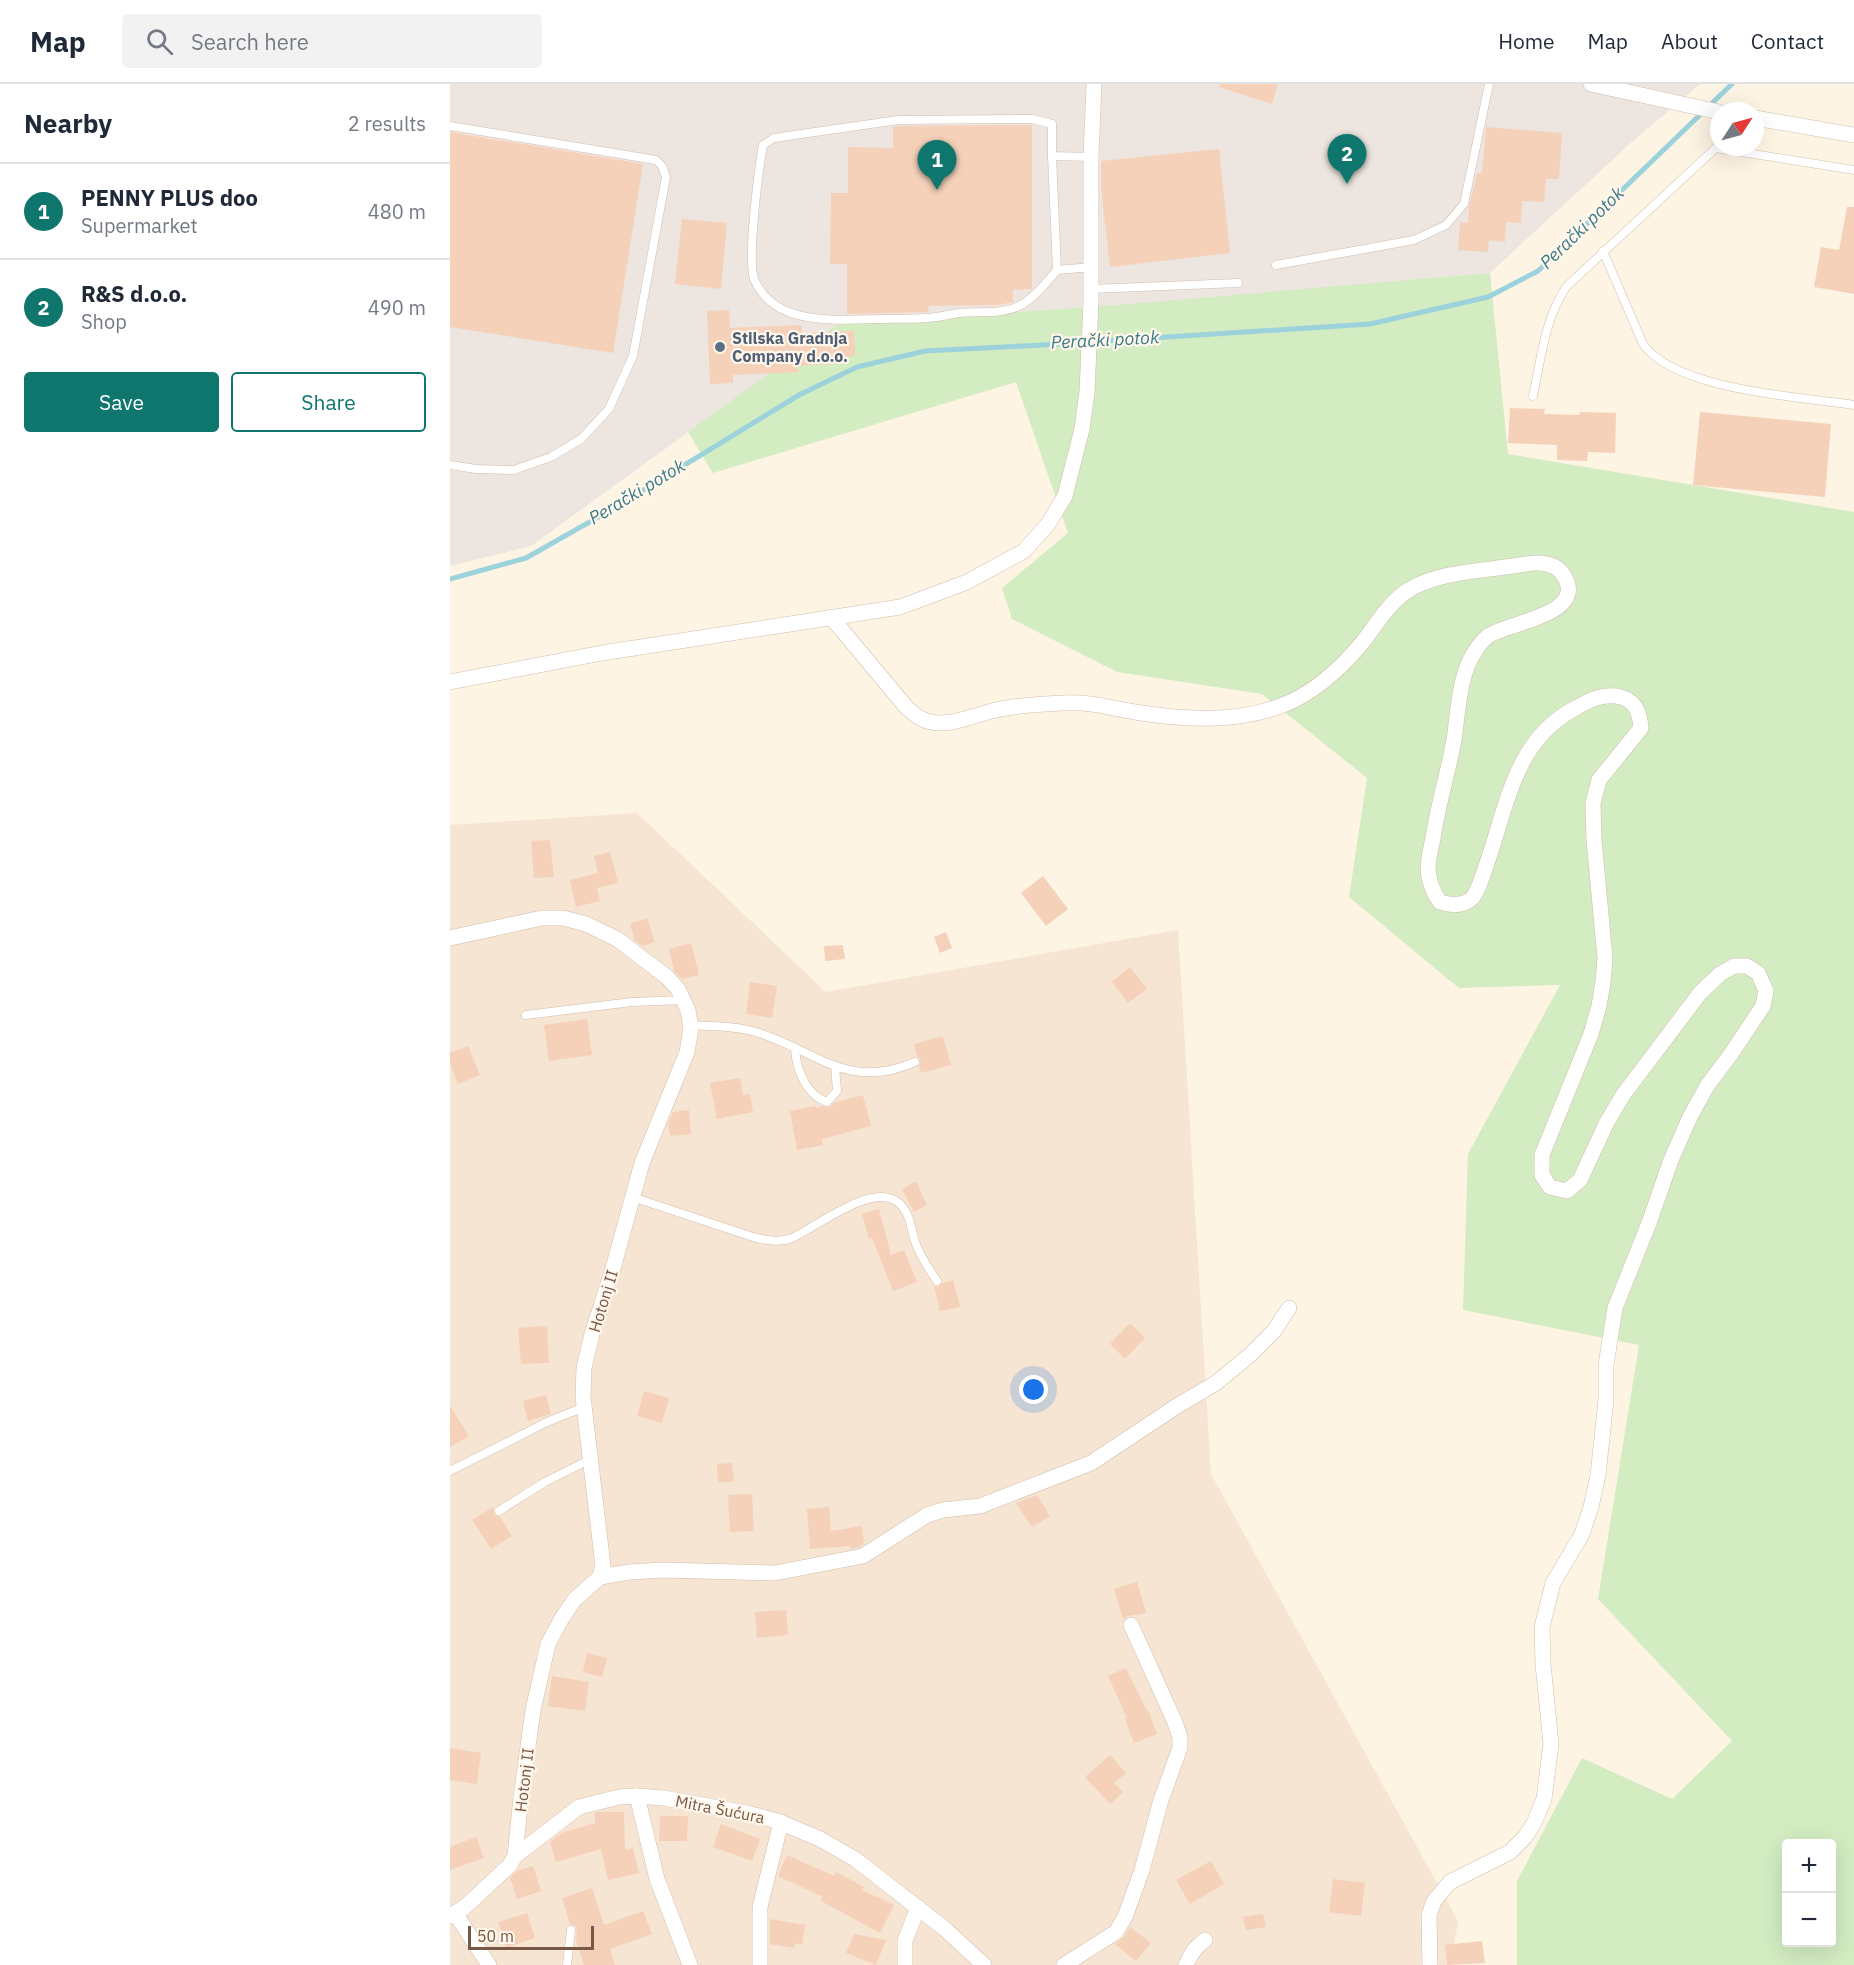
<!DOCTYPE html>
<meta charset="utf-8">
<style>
:root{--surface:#fff;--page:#f2f2f3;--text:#1f2937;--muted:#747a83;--line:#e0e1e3;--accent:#0f766e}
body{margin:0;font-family:"IBM Plex Sans",sans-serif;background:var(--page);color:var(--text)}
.controls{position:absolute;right:18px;bottom:18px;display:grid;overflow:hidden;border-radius:6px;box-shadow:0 6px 24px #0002}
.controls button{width:54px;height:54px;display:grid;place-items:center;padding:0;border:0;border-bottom:2px solid var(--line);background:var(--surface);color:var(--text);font:30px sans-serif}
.compass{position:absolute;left:1260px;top:18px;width:54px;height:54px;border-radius:50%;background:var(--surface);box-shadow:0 6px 24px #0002;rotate:54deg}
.scale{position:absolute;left:18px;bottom:15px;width:126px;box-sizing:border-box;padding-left:6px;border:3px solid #785847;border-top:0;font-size:16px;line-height:21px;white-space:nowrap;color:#785847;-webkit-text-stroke:4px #fff7ec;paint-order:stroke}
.you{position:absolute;left:584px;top:1306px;width:21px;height:21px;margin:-15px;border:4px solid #fff;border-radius:50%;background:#1a73e8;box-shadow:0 0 0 9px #1a73e833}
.badge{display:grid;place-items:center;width:39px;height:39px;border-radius:50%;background:var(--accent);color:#fff;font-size:20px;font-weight:700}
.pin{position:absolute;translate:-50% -50px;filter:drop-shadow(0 2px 3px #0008)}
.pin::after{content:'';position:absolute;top:32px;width:21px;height:18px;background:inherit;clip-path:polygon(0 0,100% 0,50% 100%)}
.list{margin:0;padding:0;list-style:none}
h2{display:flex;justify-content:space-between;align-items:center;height:78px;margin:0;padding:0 24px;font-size:26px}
h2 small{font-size:20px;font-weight:400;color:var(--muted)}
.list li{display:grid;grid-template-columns:39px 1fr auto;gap:18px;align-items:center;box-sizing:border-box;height:96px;padding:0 24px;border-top:2px solid var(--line)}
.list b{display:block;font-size:22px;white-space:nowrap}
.list p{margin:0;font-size:20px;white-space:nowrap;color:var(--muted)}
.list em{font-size:20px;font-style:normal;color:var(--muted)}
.actions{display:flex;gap:12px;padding:18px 24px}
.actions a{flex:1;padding:14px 0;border:2px solid var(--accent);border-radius:6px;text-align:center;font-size:21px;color:var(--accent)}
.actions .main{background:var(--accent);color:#fff}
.icon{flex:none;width:33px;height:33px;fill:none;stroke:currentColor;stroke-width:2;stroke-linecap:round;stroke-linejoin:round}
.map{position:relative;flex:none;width:1404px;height:1881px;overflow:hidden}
header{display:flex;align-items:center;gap:36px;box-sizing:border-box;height:84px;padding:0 30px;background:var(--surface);border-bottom:2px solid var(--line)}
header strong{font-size:28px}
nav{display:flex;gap:33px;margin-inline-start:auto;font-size:21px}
.search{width:420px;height:54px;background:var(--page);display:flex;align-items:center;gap:15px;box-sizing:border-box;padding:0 21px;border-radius:6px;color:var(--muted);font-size:22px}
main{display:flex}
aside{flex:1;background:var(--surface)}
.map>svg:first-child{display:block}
.residential{fill:#f6e5d2}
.industrial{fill:#ede5df}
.green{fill:#d3ecc1;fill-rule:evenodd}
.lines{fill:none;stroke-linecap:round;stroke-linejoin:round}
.stream{stroke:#9cd2db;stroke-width:5}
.building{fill:#f5d1b9}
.lane-casing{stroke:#d2bdac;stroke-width:9}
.street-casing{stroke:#d2bdac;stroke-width:16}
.lane{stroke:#fff;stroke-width:8}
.street{stroke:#fff;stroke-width:15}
.service-dot{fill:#5c6f8a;stroke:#fff7ec;stroke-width:2}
.labels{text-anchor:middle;stroke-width:4.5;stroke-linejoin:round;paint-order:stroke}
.service-label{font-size:16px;font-weight:bold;fill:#4e5e75;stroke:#fff7ec;text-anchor:start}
.street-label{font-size:16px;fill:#785847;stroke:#fff7ec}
.water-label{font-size:18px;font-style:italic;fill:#3c7a86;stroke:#fff7ec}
</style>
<header>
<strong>Map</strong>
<div class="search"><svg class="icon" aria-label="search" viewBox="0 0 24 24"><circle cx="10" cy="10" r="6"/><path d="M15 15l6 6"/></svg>Search here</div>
<nav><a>Home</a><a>Map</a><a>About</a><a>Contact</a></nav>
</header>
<main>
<aside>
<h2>Nearby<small>2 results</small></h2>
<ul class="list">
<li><span class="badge">1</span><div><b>PENNY PLUS doo</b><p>Supermarket</p></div><em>480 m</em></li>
<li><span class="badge">2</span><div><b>R&amp;S d.o.o.</b><p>Shop</p></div><em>490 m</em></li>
</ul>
<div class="actions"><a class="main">Save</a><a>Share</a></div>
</aside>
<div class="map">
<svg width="1404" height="1881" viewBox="0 0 1404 1881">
<rect width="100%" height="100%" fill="#fef4e4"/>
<polygon class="residential" points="187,729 376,908 728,846 761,1390 1008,1837 1001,1881 0,1881 0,741"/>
<polygon class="industrial" points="0,0 1250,0 1184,56 1040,189 690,220 386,241 81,462 0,482"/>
<path class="green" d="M1040 189 1058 370 1404 428V1881H1067V1797L1132 1674 1222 1715 1282 1657 1148 1515 1189 1261 1013 1226 1018 1070 1110 901 1009 904 899 813 917 694 812 610 667 588 562 535 552 504 618 449 566 298 263 389 238 348 386 241 655 222ZM1336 1760H1382V1858H1336Z"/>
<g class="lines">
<polyline class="stream" points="0,495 76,474 166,423 349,311 407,283 475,267 593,261 920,240 1038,213 1088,187 1282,0"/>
</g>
<g class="building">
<polygon points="770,0 828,0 822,20 769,3"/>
<polygon points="582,41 582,205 563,206 563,218 548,221 479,222 478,228 397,230 397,180 380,180 381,109 398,109 398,63 443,64 443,43 448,42"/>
<polygon points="1036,43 1112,49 1109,95 1096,95 1094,118 1072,117 1071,139 1056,138 1055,158 1039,156 1038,168 1008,166 1010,138 1018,139 1019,123 1027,89 1032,89"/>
<polygon points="0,48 193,80 163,269 0,243"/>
<polygon points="769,65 780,169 660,183 651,105 651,77"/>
<polygon points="1397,123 1404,123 1404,210 1364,203 1371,163 1389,166"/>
<polygon points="232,135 277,139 271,205 225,200"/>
<polygon points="279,226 280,244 351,241 352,249 404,247 405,272 388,273 388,280 347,282 349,288 283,291 283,299 260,300 257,227"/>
<polygon points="1060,324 1095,325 1094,330 1129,331 1130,328 1166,329 1165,369 1138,368 1137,377 1107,376 1107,361 1058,359"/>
<polygon points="1250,328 1381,340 1375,413 1243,401"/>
<polygon points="100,756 104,793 84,794 81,757"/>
<polygon points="160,768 168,799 147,804 150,817 126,823 120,796 148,789 144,772"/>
<polygon points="593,792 618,825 596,842 571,809"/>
<polygon points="197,834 205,858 193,862 185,857 180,840"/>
<polygon points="496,848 502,864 490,869 484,853"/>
<polygon points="241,859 249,891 232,895 224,887 219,865"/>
<polygon points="393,861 395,875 375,877 374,862"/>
<polygon points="680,883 697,905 678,919 662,898"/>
<polygon points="300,898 327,902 322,934 296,930"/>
<polygon points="137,935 142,971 99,977 94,941"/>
<polygon points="493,952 501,981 471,989 469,982 471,977 467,972 464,960"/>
<polygon points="18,962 30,991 8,1000 0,980 0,969"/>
<polygon points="290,994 293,1011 300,1010 303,1028 267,1035 260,999"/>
<polygon points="413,1011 421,1042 372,1055 373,1061 347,1066 340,1027 366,1022 366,1024 372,1022 379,1024 384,1019"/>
<polygon points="239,1026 241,1050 220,1052 218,1040 223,1028"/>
<polygon points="466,1097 477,1121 464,1128 452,1105"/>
<polygon points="429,1125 441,1171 454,1166 467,1198 443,1207 422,1154 419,1155 412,1130"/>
<polygon points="503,1196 510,1223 490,1227 484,1202 488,1203 493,1199"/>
<polygon points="680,1239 695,1254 675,1275 660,1260"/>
<polygon points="97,1242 99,1279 71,1280 68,1244"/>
<polygon points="194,1307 219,1314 212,1339 187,1332"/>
<polygon points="96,1311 101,1330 78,1337 73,1317"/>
<polygon points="0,1322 19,1352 0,1363"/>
<polygon points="282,1379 284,1397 268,1399 267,1380"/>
<polygon points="302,1410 304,1447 280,1448 278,1411"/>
<polygon points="587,1411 600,1432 582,1443 566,1419"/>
<polygon points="43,1423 44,1431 50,1433 62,1452 41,1465 22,1436"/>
<polygon points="379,1423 381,1447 412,1442 414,1460 409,1463 400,1465 400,1462 360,1465 357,1425"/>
<polygon points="687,1498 696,1529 678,1532 673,1535 664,1505"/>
<polygon points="336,1526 338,1551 307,1554 305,1528"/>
<polygon points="137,1569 157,1574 152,1593 133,1588"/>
<polygon points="676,1584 697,1627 698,1626 707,1650 684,1659 675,1635 677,1634 658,1592"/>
<polygon points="102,1592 139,1598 135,1627 98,1622"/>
<polygon points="0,1664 31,1669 27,1700 0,1696"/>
<polygon points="660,1671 676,1689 664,1699 673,1708 660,1720 635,1693"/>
<polygon points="148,1728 174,1728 175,1766 183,1764 189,1789 158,1796 151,1765 106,1778 100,1758 111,1749 145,1739 145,1729"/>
<polygon points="210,1732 238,1732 237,1757 209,1757"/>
<polygon points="271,1740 310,1755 302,1777 263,1763"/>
<polygon points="26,1753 34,1774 0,1786 0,1763"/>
<polygon points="337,1771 384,1792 386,1788 414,1803 412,1806 444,1821 430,1849 371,1817 373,1813 328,1792"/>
<polygon points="761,1777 774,1800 740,1820 726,1796"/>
<polygon points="83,1782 91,1807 67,1815 60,1794 67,1787"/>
<polygon points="883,1795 915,1799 911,1832 879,1828"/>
<polygon points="142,1804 154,1841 193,1827 202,1850 160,1865 165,1881 134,1881 126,1857 127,1844 124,1841 120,1840 112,1814"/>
<polygon points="77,1829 85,1854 56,1864 48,1838"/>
<polygon points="813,1830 816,1843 796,1846 793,1833"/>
<polygon points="320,1835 355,1841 352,1861 345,1859 344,1864 320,1860"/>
<polygon points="680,1843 701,1859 686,1877 665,1860 674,1853"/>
<polygon points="404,1850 436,1856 426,1881 396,1869"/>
<polygon points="1032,1857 1035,1879 997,1881 995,1861"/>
</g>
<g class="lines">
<g class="lane-casing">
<g id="lane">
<polyline points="0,42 206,76 212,82 216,93 183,272 159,325 131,355 101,373 64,386 26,385 0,381"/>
<polyline points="1266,64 1404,86"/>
<polyline points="602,72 607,186"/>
<path d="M641 73 602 72V40L582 35 448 36 324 54 313 61C309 84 296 179 305 197 325 242 386 236 427 235 447 234 467 236 486 233 494 232 501 230 509 229 528 227 553 231 571 221 585 213 597 198 607 186L642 183"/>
<path d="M1153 167 1193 260C1225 306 1350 313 1404 321"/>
<polyline points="826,181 964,156 996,141 1014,120 1039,0"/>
<polyline points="641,205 788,199"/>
<path d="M1083 312C1091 275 1095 233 1117 202L1269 61"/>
<polyline points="76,931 182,918 233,916"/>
<path d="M240 941C262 942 288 942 309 949 368 968 398 1007 465 978"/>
<path d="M345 964C346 985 356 1011 377 1018L387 1007 385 982"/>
<path d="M182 1113 306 1154C318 1156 330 1159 342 1154 367 1143 426 1094 451 1121 461 1131 461 1148 466 1160 471 1174 479 1185 487 1197"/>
<polyline points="0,1387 97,1338 134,1323"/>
<polyline points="49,1427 95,1398 141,1375"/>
<polyline points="117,1881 121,1846"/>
</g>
</g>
<g class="street-casing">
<g id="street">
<polyline points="1141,0 1269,28"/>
<polyline points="1305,34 1404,51"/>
<path d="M381 533 457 624C461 627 466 632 470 634 493 647 523 631 546 626 568 621 590 620 613 619 637 617 661 624 685 628 734 636 786 639 833 621 864 609 891 584 912 559 927 540 939 518 960 505 990 488 1029 487 1063 482 1080 479 1104 474 1114 492 1138 531 1058 538 1038 552 1033 556 1027 564 1024 569 1009 592 1008 629 1004 656 998 689 988 721 983 754 981 763 979 773 978 782 978 796 982 807 990 818 1001 821 1009 823 1020 816 1027 811 1034 788 1037 779 1057 722 1065 656 1124 625 1139 616 1153 609 1171 613 1186 617 1190 630 1191 644L1149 696 1143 719 1144 756 1155 874 1153 898 1149 922 1141 950 1092 1071V1091L1100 1103 1117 1107 1130 1096 1157 1038 1173 1011 1250 909 1270 890 1284 882H1297L1308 889 1316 907 1313 922 1281 970 1257 1002 1240 1033 1221 1076 1199 1139 1165 1224 1156 1281V1316L1148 1391 1141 1423 1132 1450 1103 1499 1092 1543 1093 1580 1101 1660 1094 1715 1084 1739 1075 1753 1060 1768 1000 1798 984 1817 979 1831 980 1881"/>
<polyline points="0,598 152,569 450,523 517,498 574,467 598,440 615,412 632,345 637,308 641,218 641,73 644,0"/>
<polyline points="0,854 92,834 113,834 136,840 167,855 217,893 228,905 238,926 241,944 237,968 192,1079 162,1188 142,1250 134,1284 133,1313 153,1482 150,1493 125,1515 112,1534 98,1560 83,1626 71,1713 65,1772"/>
<polyline points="150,1493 179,1488 214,1486 325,1489 413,1472 477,1431 493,1426 530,1422 641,1379 727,1322 766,1299 800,1271 824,1247 839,1224"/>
<polyline points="187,1712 207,1795 240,1881"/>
<polyline points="5,1829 39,1881"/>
<polyline points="0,1832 15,1823 60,1781 65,1772 129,1723 169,1713 187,1712 214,1714 301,1730 327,1737 370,1755 405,1775 495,1845 534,1881"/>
<polyline points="310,1881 310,1823 331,1738"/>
<polyline points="455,1881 455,1857 468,1823"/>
<polyline points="614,1881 666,1848 675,1833 692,1786 711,1716 730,1664 730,1653 724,1636 681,1541"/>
<path d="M736 1881C740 1871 746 1862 755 1856"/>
</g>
</g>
<use href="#lane" class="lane"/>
<use href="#street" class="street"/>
</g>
<circle class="service-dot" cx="270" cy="263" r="6"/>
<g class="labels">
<g class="service-label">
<text x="282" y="260">Stilska Gradnja<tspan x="282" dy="18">Company d.o.o.</tspan></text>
</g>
<g class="street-label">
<text transform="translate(153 1217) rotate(-73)" y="6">Hotonj II</text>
<text transform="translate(74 1696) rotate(-83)" y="6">Hotonj II</text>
<text transform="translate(270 1725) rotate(11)" y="6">Mitra Šućura</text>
</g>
<g class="water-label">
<text transform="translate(1132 144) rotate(-44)" y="6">Perački potok</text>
<text transform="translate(655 256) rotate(-3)" y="6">Perački potok</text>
<text transform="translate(187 408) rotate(-31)" y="6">Perački potok</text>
</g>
</g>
</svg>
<div class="controls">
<button>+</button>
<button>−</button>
</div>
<svg class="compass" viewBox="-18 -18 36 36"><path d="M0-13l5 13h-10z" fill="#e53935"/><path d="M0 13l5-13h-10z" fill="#747a83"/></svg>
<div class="scale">50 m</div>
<div class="you"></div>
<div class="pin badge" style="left:487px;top:106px">1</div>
<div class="pin badge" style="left:897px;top:100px">2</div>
</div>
</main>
